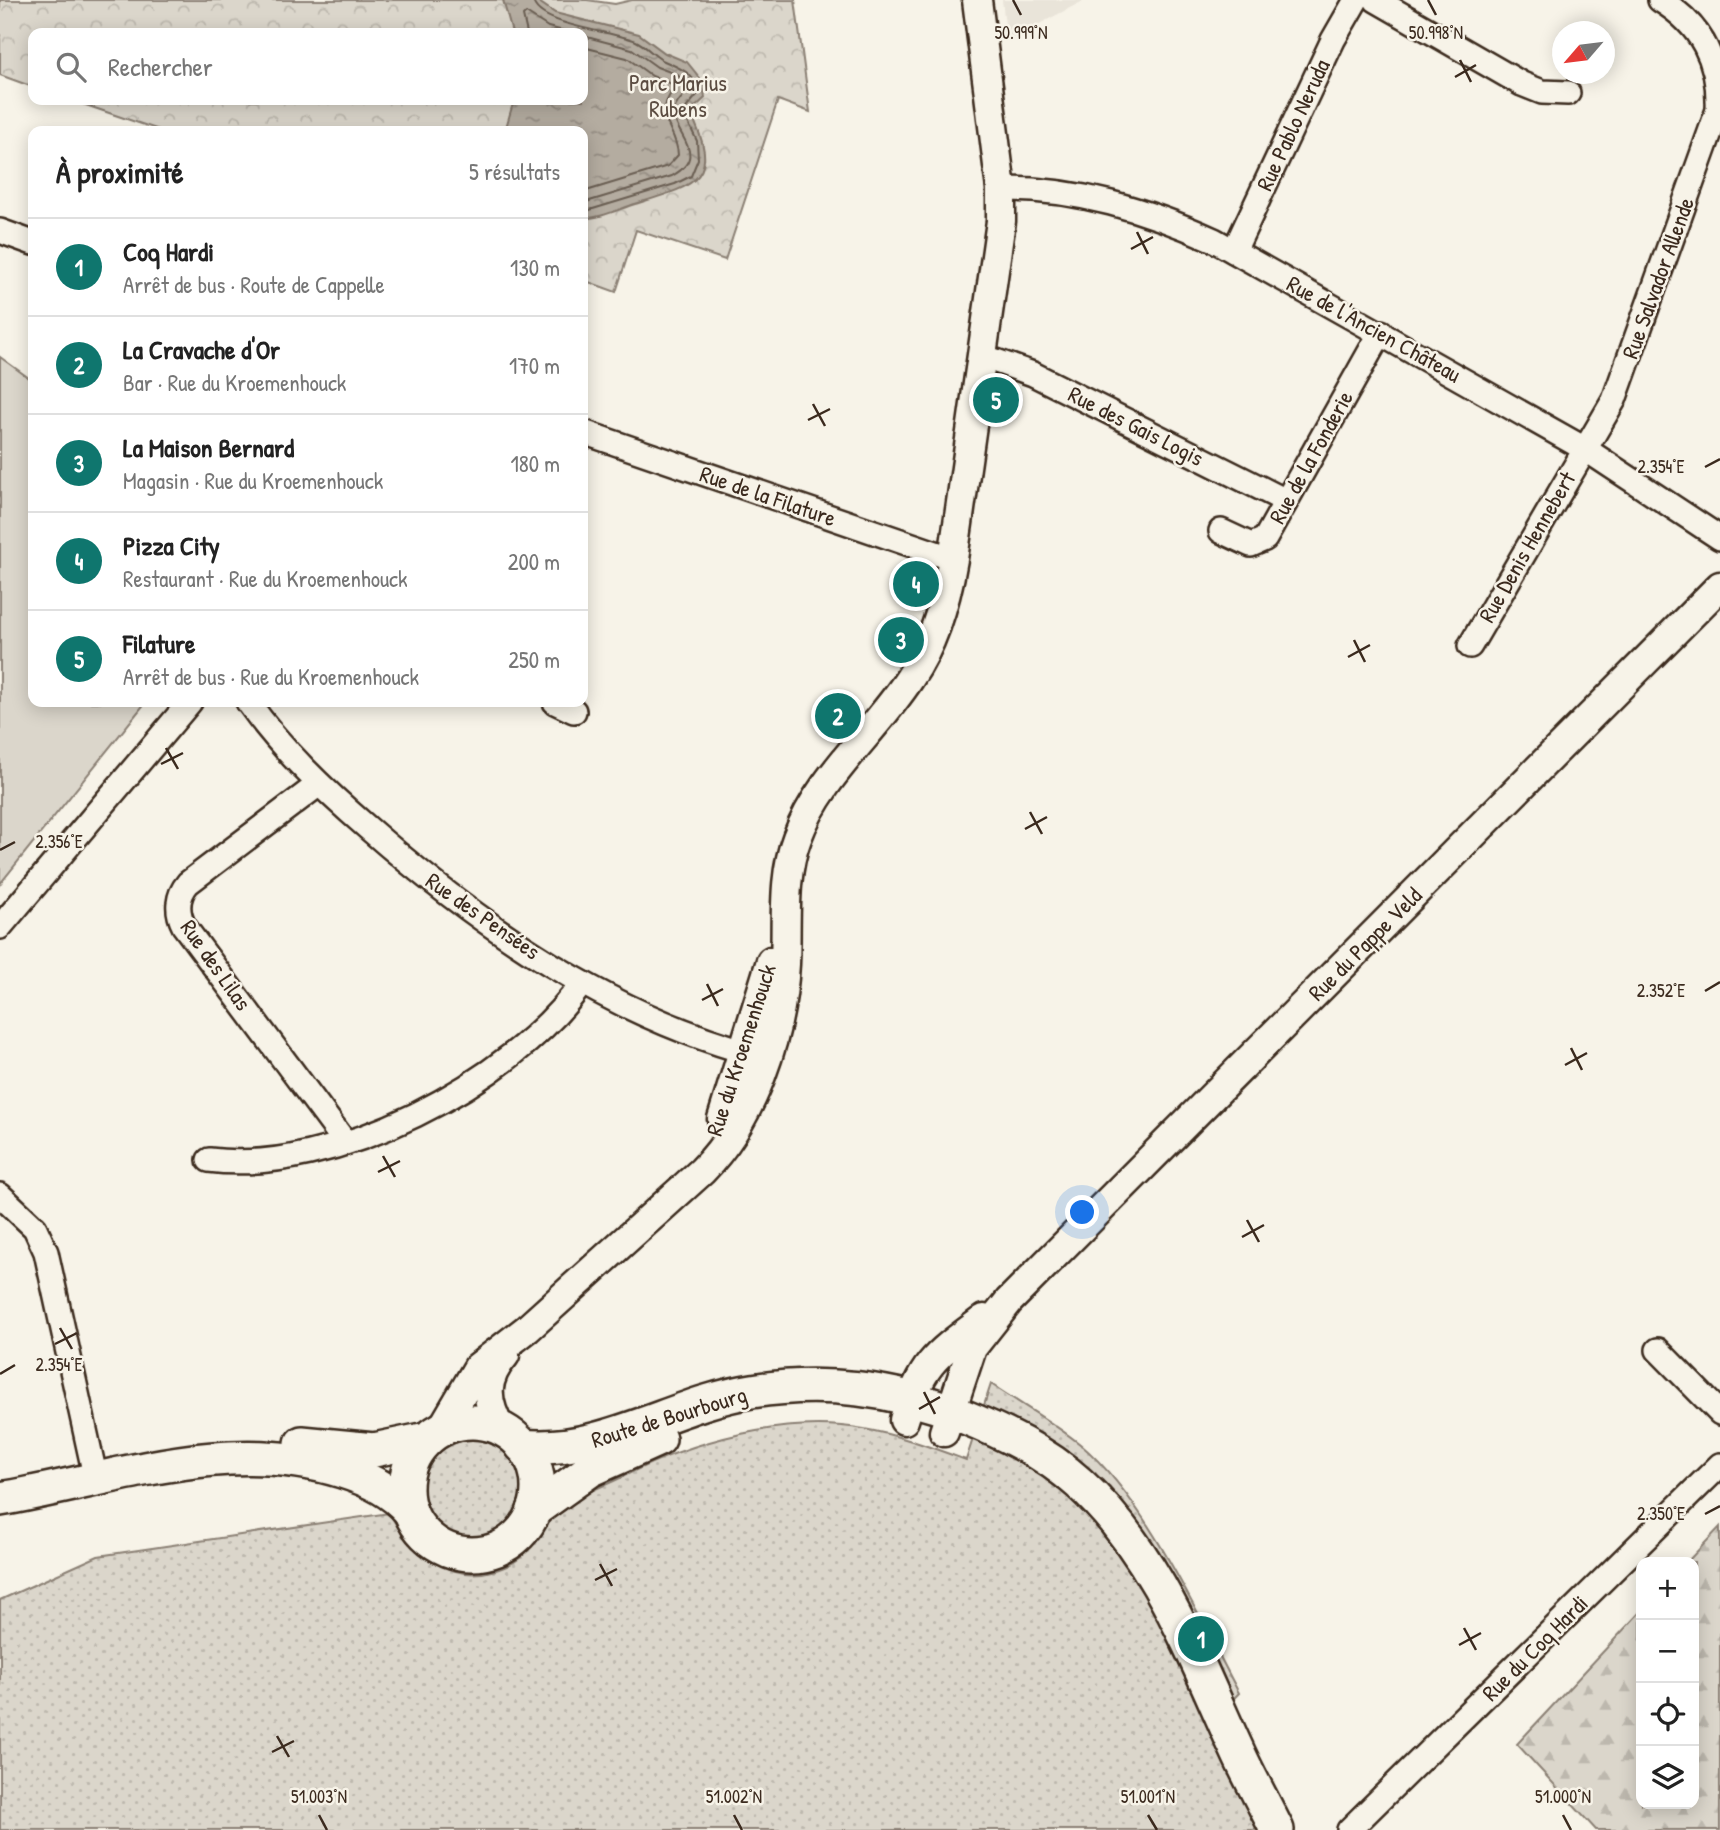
<!DOCTYPE html>
<html lang="fr">
<meta charset="utf-8">
<style>
:root{--surface:#fff;--page:#f2f2f2;--text:#222;--muted:#767676;--line:#e0e0e0;--accent:#0f766e}
body{margin:0;font-family:"Patrick Hand",sans-serif;background:var(--page);color:var(--text)}
.controls{position:absolute;right:21px;bottom:21px;display:grid;overflow:hidden;border-radius:14px;box-shadow:0 4px 18px #0003}
.controls button{width:63px;height:63px;display:grid;place-items:center;padding:0;border:0;border-bottom:2px solid var(--line);background:var(--surface);color:var(--text);font:35px sans-serif}
.compass{position:absolute;left:1552px;top:21px;width:63px;height:63px;border-radius:50%;background:var(--surface);box-shadow:0 4px 18px #0003;rotate:242deg}
.you{position:absolute;left:1083px;top:1213px;width:24px;height:24px;margin:-18px;border:5px solid #fff;border-radius:50%;background:#1a73e8;box-shadow:0 0 0 10px #1a73e833}
.badge{display:grid;place-items:center;width:46px;height:46px;border-radius:50%;background:var(--accent);color:#fff;font-size:23px;font-weight:700}
.pin{position:absolute;translate:-50% -50%;border:4px solid #fff;box-shadow:0 2px 7px #0006}
.list{margin:0;padding:0;list-style:none}
h2{display:flex;justify-content:space-between;align-items:center;height:91px;margin:0;padding:0 28px;font-size:30px}
h2 small{font-size:23px;font-weight:400;color:var(--muted)}
.list li{display:grid;grid-template-columns:46px 1fr auto;gap:21px;align-items:center;box-sizing:border-box;height:98px;padding:0 28px;border-top:2px solid var(--line)}
.list b{display:block;font-size:26px;white-space:nowrap}
.list p{margin:0;font-size:23px;white-space:nowrap;color:var(--muted)}
.list em{font-size:23px;font-style:normal;color:var(--muted)}
.icon{flex:none;width:38px;height:38px;fill:none;stroke:currentColor;stroke-width:2;stroke-linecap:round;stroke-linejoin:round}
.map{position:relative;flex:none;width:1720px;height:1830px;overflow:hidden}
.search{position:absolute;background:var(--surface);box-shadow:0 4px 18px #0003;left:28px;top:28px;width:560px;height:77px;display:flex;align-items:center;gap:18px;box-sizing:border-box;padding:0 24px;border-radius:14px;color:var(--muted);font-size:26px}
.panel{position:absolute;background:var(--surface);box-shadow:0 4px 18px #0003;left:28px;top:126px;width:560px;height:581px;border-radius:14px}
.map>svg:first-child{display:block}
.built{fill:#e9e4d9}
.grass{fill:url(#grass-dots);stroke:#8b8074;stroke-width:2}
.forest{fill:url(#forest-firs);stroke:#8b8074;stroke-width:2}
.park{fill:url(#park-crowns);stroke:#8b8074;stroke-width:2}
.garden{fill:#dbd6cb;stroke:#8b8074;stroke-width:2}
.water{fill:url(#water-ripples);stroke:#84786c;stroke-width:2}
.lines{fill:none;stroke-linecap:round;stroke-linejoin:round}
.shore{stroke:#6b5e52;stroke-width:2}
.minor-casing{stroke:#3b2a1e;stroke-width:28}
.tertiary-casing{stroke:#3b2a1e;stroke-width:33}
.secondary-casing{stroke:#3b2a1e;stroke-width:38}
.minor{stroke:#f7f3e8;stroke-width:23}
.tertiary{stroke:#f7f3e8;stroke-width:28}
.secondary{stroke:#f7f3e8;stroke-width:33}
.ticks{fill:none;stroke:#3b2a1e;stroke-width:2.5}
.labels{text-anchor:middle;stroke-width:5;stroke-linejoin:round;paint-order:stroke}
.park-label{font-size:23px;fill:#5b4c41;stroke:#f7f3e8}
.street-label{font-size:23px;fill:#3b2a1e;stroke:#f7f3e8}
.ticks-label{font-size:18px;text-anchor:middle;fill:#3b2a1e;stroke:#f7f3e8;stroke-width:5;stroke-linejoin:round;paint-order:stroke}
</style>
<div class="map">
<svg width="1720" height="1830" viewBox="0 0 1720 1830">
<defs>
<pattern id="grass-dots" width="8" height="8" patternUnits="userSpaceOnUse" patternTransform="scale(1.75)"><rect width="8" height="8" fill="#dbd6cb"/><path d="M2 2h.1M6 6h.1" fill="none" stroke="#bdb8ae" stroke-width="1.8" stroke-linecap="round"/></pattern>
<pattern id="forest-firs" width="22" height="20" patternUnits="userSpaceOnUse" patternTransform="scale(1.75)"><rect width="22" height="20" fill="#dbd6cb"/><path d="M5 1l3.5 6h-7zM16 11l3.5 6h-7z" fill="#bdb8ae"/></pattern>
<pattern id="park-crowns" width="20" height="18" patternUnits="userSpaceOnUse" patternTransform="scale(1.75)"><rect width="20" height="18" fill="#dbd6cb"/><path d="M2 6a3 3 0 1 1 6 0M12 15a3 3 0 1 1 6 0" fill="none" stroke="#bdb8ae"/></pattern>
<pattern id="water-ripples" width="26" height="14" patternUnits="userSpaceOnUse" patternTransform="scale(1.75)"><rect width="26" height="14" fill="#b4aca0"/><path d="M2 4q2-2 4 0t4 0M15 11q2-2 4 0t4 0" fill="none" stroke="#948c82"/></pattern>
</defs>
<rect width="100%" height="100%" fill="#f7f3e8"/>
<filter id="ink" filterUnits="userSpaceOnUse"><feTurbulence type="fractalNoise" baseFrequency=".0143" numOctaves="2"/><feDisplacementMap in="SourceGraphic" scale="14" xChannelSelector="R" yChannelSelector="G"/><feConvolveMatrix kernelMatrix="1 2 1 2 8 2 1 2 1" color-interpolation-filters="sRGB"/></filter>
<g filter="url(#ink)">
<polygon class="built" points="1002,0 1085,0 1007,41"/>
<g class="grass">
<path d="M991 1384C1020 1404 1053 1422 1080 1444 1148 1501 1197 1615 1239 1693L1207 1726 1257 1830H0V1600L98 1556 389 1513C411 1552 448 1584 496 1570 538 1557 535 1529 560 1508 576 1495 603 1487 622 1477 692 1441 785 1415 864 1429 899 1435 933 1448 966 1460Z"/>
<circle cx="472" cy="1489" r="49"/>
</g>
<polygon class="forest" points="1720,1527 1720,1830 1596,1830 1517,1744 1641,1611 1641,1804 1694,1804 1694,1562 1687,1562"/>
<polygon class="park" points="0,0 587,0 615,4 632,0 795,0 810,112 778,100 725,260 636,230 616,292 583,280 583,131 162,131 71,100 583,100 583,33 33,33 33,87 0,75"/>
<polygon class="garden" points="0,357 33,381 33,702 146,702 0,884"/>
<path class="water" d="M503 0H536L555 13 639 34 665 53 687 62 703 82 705 98 690 112C724 180 694 186 635 204 619 209 599 219 583 218V131H505L514 100H583V33H512Z"/>
<g class="lines">
<g class="shore">
<path d="M533 0C536 26 614 31 636 41 645 45 653 55 662 60 679 68 698 73 697 95L683 112 697 141 698 159 691 176 675 184 583 212"/>
<polyline points="527,33 523,16 526,13 548,27 572,33"/>
<path d="M583 36 632 49 657 67 678 75 688 90C684 96 677 101 675 108 668 133 713 153 672 176L583 203"/>
<path d="M583 47 627 58 652 76 672 84 674 89C651 118 677 127 678 155L668 166 583 192"/>
</g>
<g class="minor-casing">
<g id="minor">
<polyline points="1376,0 1522,84 1542,92 1568,93"/>
<path d="M1001 189C1076 188 1147 210 1214 240L1585 449 1720 538"/>
<polyline points="0,231 33,243"/>
<polyline points="1234,251 1333,40 1356,0"/>
<polyline points="982,356 1033,374 1286,501"/>
<polyline points="583,432 953,559"/>
<polyline points="1221,531 1251,545 1265,539 1381,332"/>
<path d="M1470 646 1614 400 1718 110C1720 60 1701 25 1660 0"/>
<path d="M248 702C282 750 324 790 368 828 481 927 612 1017 758 1055"/>
<polyline points="555,702 574,711"/>
<path d="M319 784 188 883C177 896 176 911 184 926L345 1142"/>
<polyline points="0,927 190,702"/>
<path d="M209 1160C332 1176 512 1083 582 983"/>
<polyline points="0,1195 35,1228 46,1252 96,1480"/>
<polyline points="1658,1350 1720,1413"/>
<polyline points="1349,1830 1720,1465"/>
</g>
</g>
<g class="tertiary-casing">
<g id="tertiary">
<polyline points="722,1119 771,961"/>
<path d="M904 1420C922 1362 937 1354 984 1319"/>
<path d="M441 1430 478 1367 527 1329 702 1171C753 1120 781 1036 785 964 787 922 782 877 797 838 819 777 875 732 910 678 934 643 946 601 953 559L1001 221V189L977 0"/>
<path d="M501 1430C485 1401 483 1380 505 1355"/>
<polyline points="944,1432 972,1348 1009,1301 1720,586"/>
</g>
</g>
<g class="secondary-casing">
<g id="secondary">
<circle cx="472" cy="1488" r="66"/>
<polyline points="302,1443 374,1450 427,1439"/>
<path d="M522 1446C602 1455 674 1403 752 1391 822 1380 894 1388 960 1415 1002 1432 1045 1452 1079 1483 1157 1553 1194 1657 1237 1750 1249 1777 1264 1803 1277 1830"/>
<path d="M0 1499C112 1480 228 1435 342 1471 368 1479 392 1490 410 1511"/>
<polyline points="534,1510 590,1470 659,1439"/>
</g>
</g>
<use href="#minor" class="minor"/>
<use href="#tertiary" class="tertiary"/>
<use href="#secondary" class="secondary"/>
</g>
</g>
<path class="ticks" d="M1013 0 1021 15M1428 0 1436 15M1460 60 1471 82M1455 77 1476 65M1137 232 1148 254M1131 249 1153 237M813 404 825 426M808 420 830 409M1705 467 1720 459M1354 640 1365 662M1348 657 1370 645M166 748 178 769M161 764 183 753M1030 812 1042 834M1025 829 1047 817M0 850 15 842M707 984 718 1006M1705 991 1720 982M702 1000 723 989M1571 1048 1582 1070M1565 1065 1587 1053M383 1156 395 1177M378 1172 400 1161M1247 1220 1259 1242M1242 1237 1264 1225M60 1328 72 1349M55 1344 77 1333M0 1374 15 1365M924 1392 935 1414M919 1409 940 1397M1705 1514 1720 1506M600 1564 612 1586M595 1580 617 1569M1464 1628 1476 1650M1459 1645 1481 1633M277 1736 289 1757M272 1752 294 1741M319 1815 327 1830M734 1815 742 1830M1148 1815 1157 1830M1563 1815 1571 1830"/>
<g class="labels">
<g class="park-label">
<text x="678" y="91">Parc Marius<tspan x="678" dy="26">Rubens</tspan></text>
</g>
<g class="street-label">
<text transform="translate(1293 125) rotate(-65)" y="8">Rue Pablo Neruda</text>
<text transform="translate(1658 278) rotate(-70)" y="8">Rue Salvador Allende</text>
<text transform="translate(1374 329) rotate(29)" y="8">Rue de l'Ancien Château</text>
<text transform="translate(1136 426) rotate(27)" y="8">Rue des Gais Logis</text>
<text transform="translate(1311 457) rotate(-61)" y="8">Rue de la Fonderie</text>
<text transform="translate(768 496) rotate(19)" y="8">Rue de la Filature</text>
<text transform="translate(1527 547) rotate(-60)" y="8">Rue Denis Hennebert</text>
<text transform="translate(483 916) rotate(35)" y="8">Rue des Pensées</text>
<text transform="translate(1365 944) rotate(-45)" y="8">Rue du Pappe Veld</text>
<text transform="translate(216 965) rotate(55)" y="8">Rue des Lilas</text>
<text transform="translate(741 1050) rotate(-72)" y="8">Rue du Kroemenhouck</text>
<text transform="translate(669 1417) rotate(-17)" y="8">Route de Bourbourg</text>
<text transform="translate(1535 1648) rotate(-45)" y="8">Rue du Coq Hardi</text>
</g>
</g>
<g class="ticks-label">
<text x="1021" y="39">50.999°N</text>
<text x="1436" y="39">50.998°N</text>
<text x="1661" y="473">2.354°E</text>
<text x="59" y="848">2.356°E</text>
<text x="1661" y="997">2.352°E</text>
<text x="59" y="1371">2.354°E</text>
<text x="1661" y="1520">2.350°E</text>
<text x="319" y="1803">51.003°N</text>
<text x="734" y="1803">51.002°N</text>
<text x="1148" y="1803">51.001°N</text>
<text x="1563" y="1803">51.000°N</text>
</g>
</svg>
<div class="controls">
<button>+</button>
<button>−</button>
<button><svg class="icon" aria-label="locate" viewBox="0 0 24 24"><circle cx="12" cy="12" r="6"/><path d="M12 2v4M12 18v4M2 12h4M18 12h4"/></svg></button>
<button><svg class="icon" aria-label="layers" viewBox="0 0 24 24"><path d="M12 4l9 5-9 5-9-5zM3 14l9 5 9-5"/></svg></button>
</div>
<svg class="compass" viewBox="-18 -18 36 36"><path d="M0-13l5 13h-10z" fill="#e53935"/><path d="M0 13l5-13h-10z" fill="#767676"/></svg>
<div class="you"></div>
<div class="pin badge" style="left:1201px;top:1639px">1</div>
<div class="pin badge" style="left:838px;top:716px">2</div>
<div class="pin badge" style="left:901px;top:640px">3</div>
<div class="pin badge" style="left:916px;top:584px">4</div>
<div class="pin badge" style="left:996px;top:400px">5</div>
<div class="search"><svg class="icon" aria-label="search" viewBox="0 0 24 24"><circle cx="10" cy="10" r="6"/><path d="M15 15l6 6"/></svg>Rechercher</div>
<section class="panel">
<h2>À proximité<small>5 résultats</small></h2>
<ul class="list">
<li><span class="badge">1</span><div><b>Coq Hardi</b><p>Arrêt de bus · Route de Cappelle</p></div><em>130 m</em></li>
<li><span class="badge">2</span><div><b>La Cravache d'Or</b><p>Bar · Rue du Kroemenhouck</p></div><em>170 m</em></li>
<li><span class="badge">3</span><div><b>La Maison Bernard</b><p>Magasin · Rue du Kroemenhouck</p></div><em>180 m</em></li>
<li><span class="badge">4</span><div><b>Pizza City</b><p>Restaurant · Rue du Kroemenhouck</p></div><em>200 m</em></li>
<li><span class="badge">5</span><div><b>Filature</b><p>Arrêt de bus · Rue du Kroemenhouck</p></div><em>250 m</em></li>
</ul>
</section>
</div>
